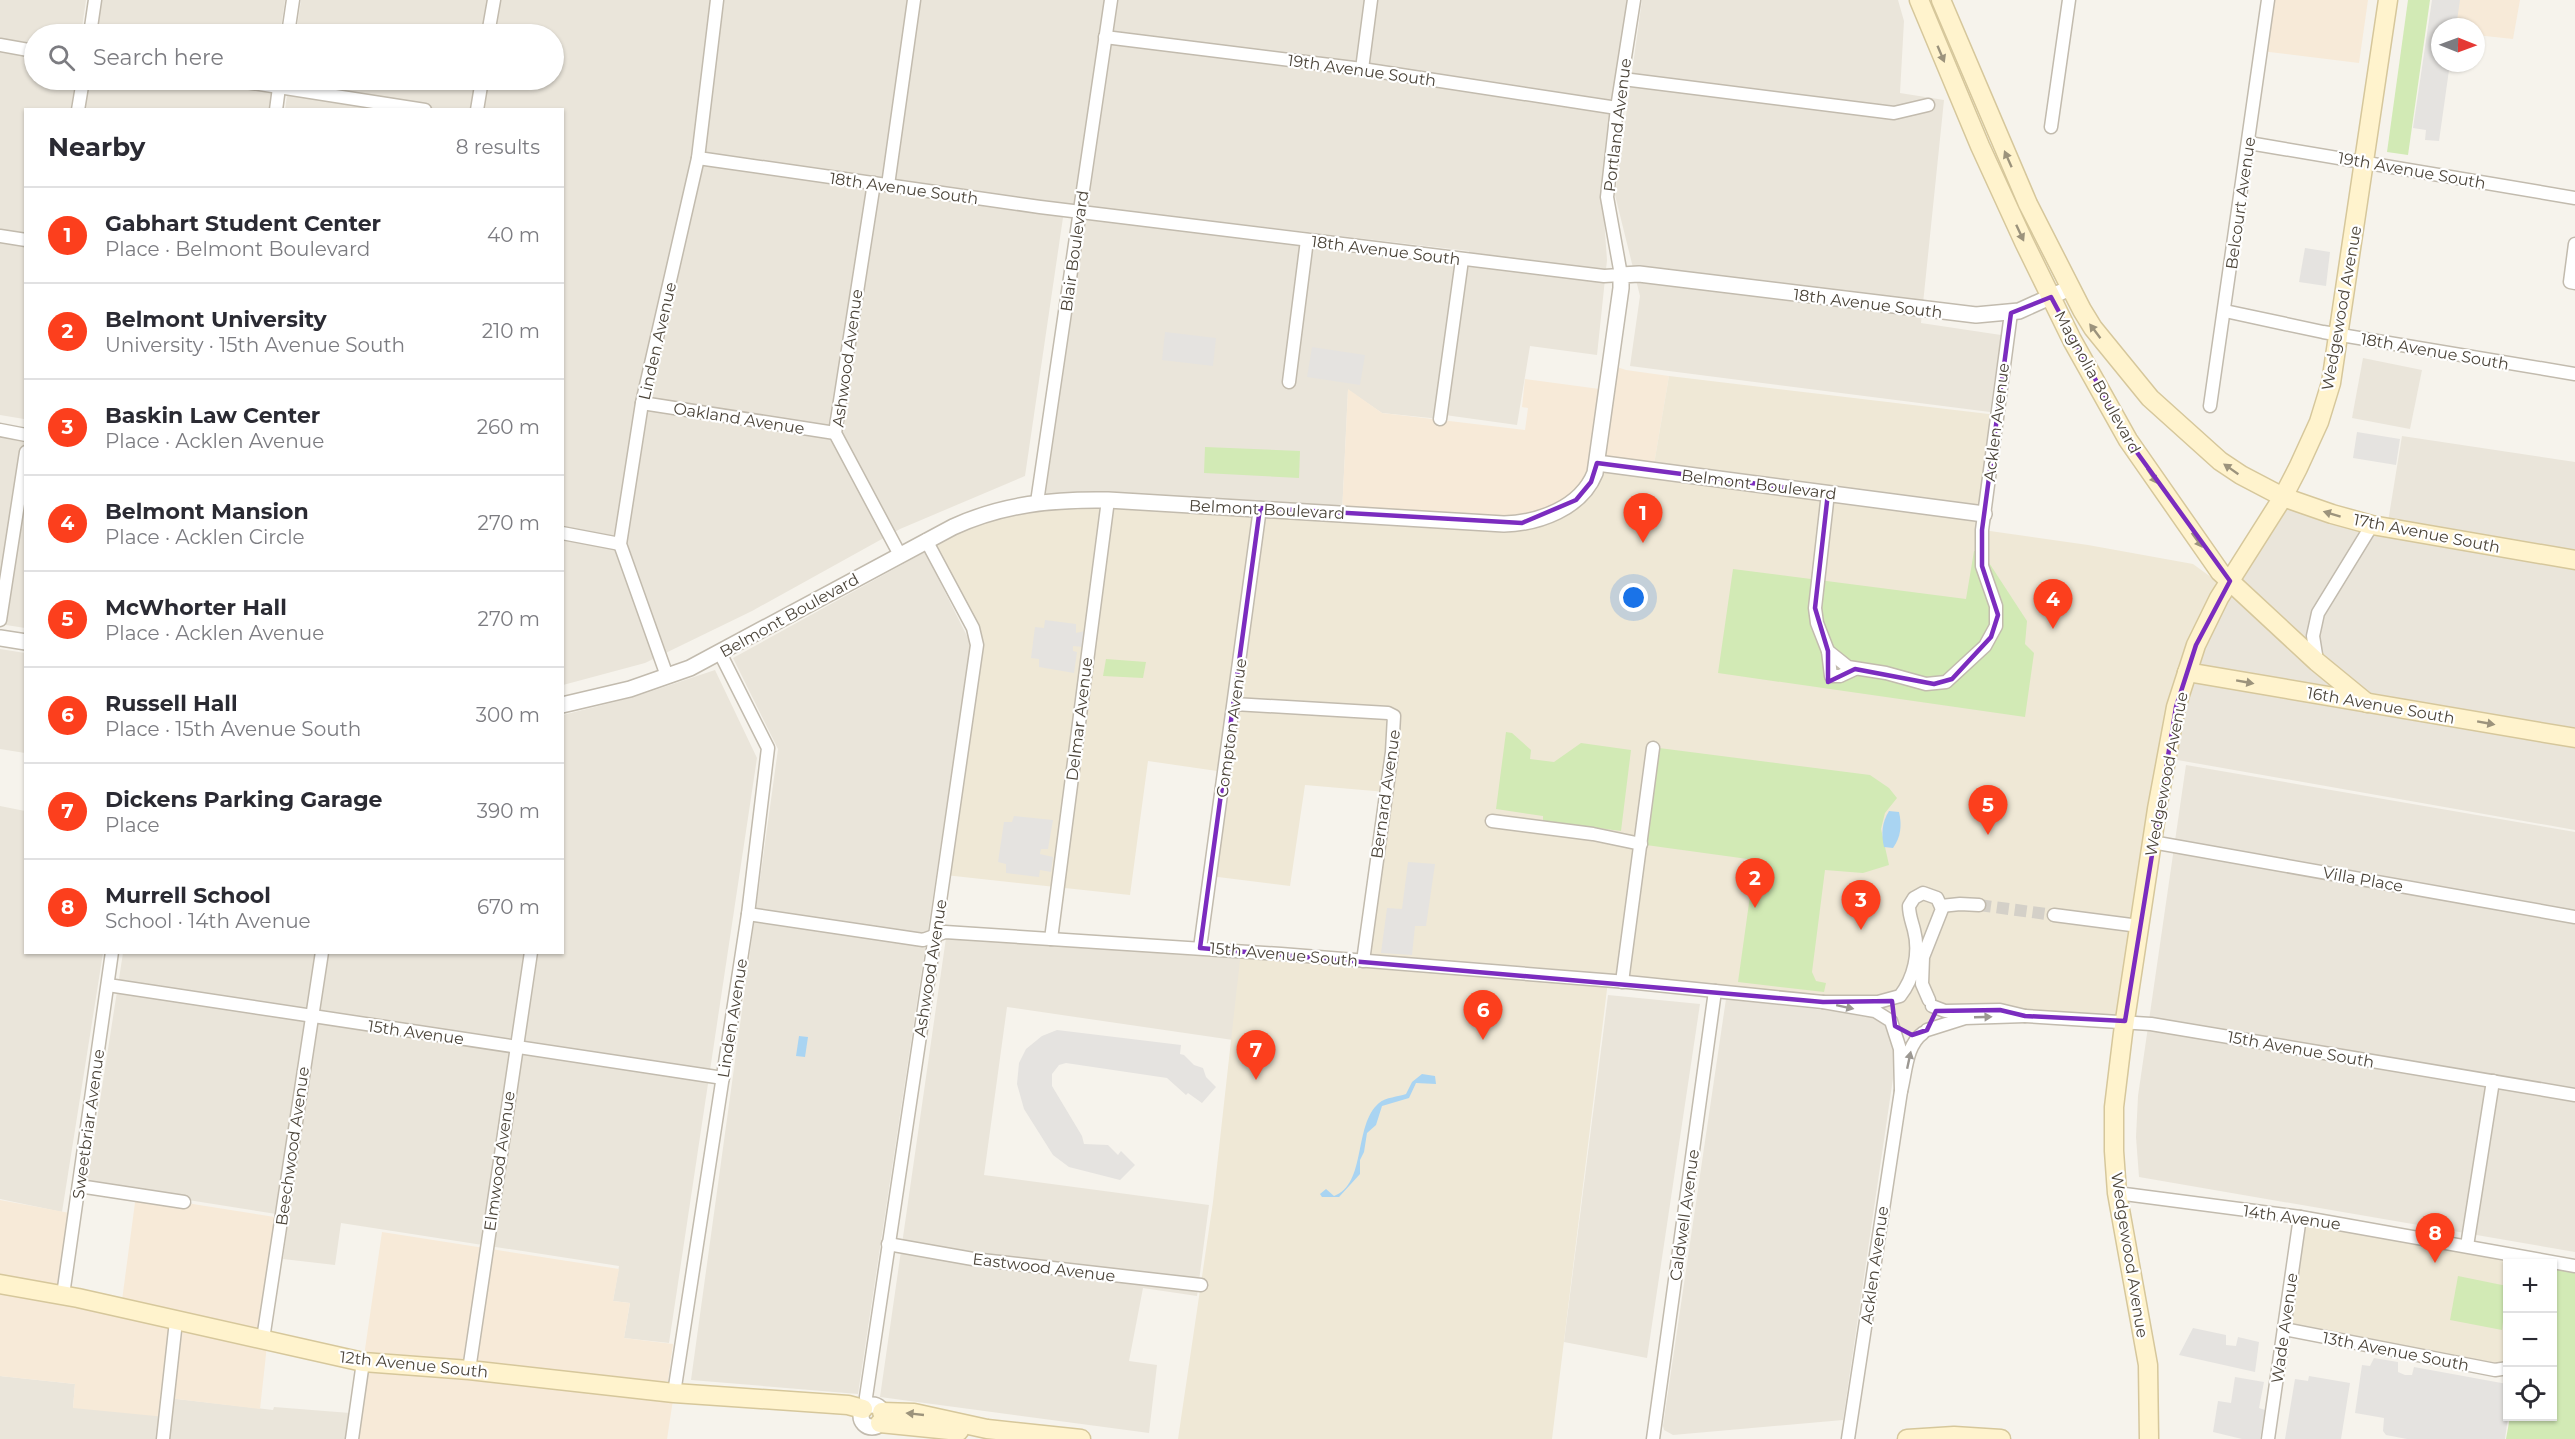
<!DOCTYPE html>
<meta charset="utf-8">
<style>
:root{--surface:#fff;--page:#f2f2f3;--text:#2b2b33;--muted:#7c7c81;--line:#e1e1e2;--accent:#fc3f1d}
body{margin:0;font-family:Montserrat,sans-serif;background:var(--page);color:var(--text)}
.controls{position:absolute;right:18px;bottom:18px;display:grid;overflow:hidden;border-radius:0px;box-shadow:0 2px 4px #0004}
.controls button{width:54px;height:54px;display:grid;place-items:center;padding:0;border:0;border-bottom:2px solid var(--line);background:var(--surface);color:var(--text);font:30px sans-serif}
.compass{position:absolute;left:2431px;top:18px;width:54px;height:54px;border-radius:50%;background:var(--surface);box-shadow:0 2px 4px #0004;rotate:91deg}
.you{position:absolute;left:1634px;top:598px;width:21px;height:21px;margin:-15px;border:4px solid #fff;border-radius:50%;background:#1a73e8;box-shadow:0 0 0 9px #1a73e833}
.badge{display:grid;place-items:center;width:39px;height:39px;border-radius:50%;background:var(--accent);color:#fff;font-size:20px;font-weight:700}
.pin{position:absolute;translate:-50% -50px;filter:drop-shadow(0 2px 3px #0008)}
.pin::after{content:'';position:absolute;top:32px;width:21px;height:18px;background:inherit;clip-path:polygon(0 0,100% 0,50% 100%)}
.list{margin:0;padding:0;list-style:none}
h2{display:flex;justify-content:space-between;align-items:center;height:78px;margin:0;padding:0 24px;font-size:26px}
h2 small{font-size:20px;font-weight:400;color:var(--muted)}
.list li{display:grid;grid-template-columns:39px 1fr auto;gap:18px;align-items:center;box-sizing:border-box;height:96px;padding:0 24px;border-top:2px solid var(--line)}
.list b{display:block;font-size:22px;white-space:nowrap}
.list p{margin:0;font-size:20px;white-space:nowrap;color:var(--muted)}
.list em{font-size:20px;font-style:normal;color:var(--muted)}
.icon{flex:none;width:33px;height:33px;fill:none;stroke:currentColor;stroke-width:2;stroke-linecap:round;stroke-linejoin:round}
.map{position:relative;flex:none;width:2575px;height:1439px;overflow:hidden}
.search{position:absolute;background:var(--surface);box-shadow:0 2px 4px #0004;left:24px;top:24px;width:540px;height:66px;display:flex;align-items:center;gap:15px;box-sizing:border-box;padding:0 21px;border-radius:33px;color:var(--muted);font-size:22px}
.panel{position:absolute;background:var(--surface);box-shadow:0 2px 4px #0004;left:24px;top:108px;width:540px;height:846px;border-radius:0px}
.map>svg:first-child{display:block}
.residential{fill:#eae5da}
.commercial{fill:#f7ead8}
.education{fill:#efe8d6}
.green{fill:#d2eab5}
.parking{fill:#e5e3e0}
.water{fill:#a9d4f2}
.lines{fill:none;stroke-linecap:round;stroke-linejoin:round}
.minor-tunnel{stroke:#d4d0c8;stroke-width:12;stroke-dasharray:12 6;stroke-linecap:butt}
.minor-casing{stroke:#c2bbae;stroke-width:15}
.tertiary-casing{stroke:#c2bbae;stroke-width:18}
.secondary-casing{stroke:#d6c79b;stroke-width:21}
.minor{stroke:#fff;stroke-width:12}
.tertiary{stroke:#fff;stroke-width:15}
.secondary{stroke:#fff3cd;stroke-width:18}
.oneway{fill:#9c937c}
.oneway2{fill:#9c9892}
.marked{fill:none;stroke:#7b2cbf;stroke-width:4.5;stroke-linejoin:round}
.labels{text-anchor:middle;stroke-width:4.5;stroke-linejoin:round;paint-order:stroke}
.street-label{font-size:16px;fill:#4b4439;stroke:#fff}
</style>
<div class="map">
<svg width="2575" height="1439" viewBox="0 0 2575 1439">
<rect width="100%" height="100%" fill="#f6f3ec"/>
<g class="residential">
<polygon points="0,0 86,0 81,34 34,34 34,44 0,38"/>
<polygon points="101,0 285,0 280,34 96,34"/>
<polygon points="301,0 1627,0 1602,190 1607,260 1597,355 1530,346 1517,425 1445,415 1469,251 1065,204 1025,476 900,529 752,611 645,663 563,685 562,110 285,110 289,80 554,80 554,34 296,34"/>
<polygon points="1642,0 1898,0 1904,21 1900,93 1944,100 1921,323 2001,335 1990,412 1630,366 1640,296 1615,195"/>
<polygon points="0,50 34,56 34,80 75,80 71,109 26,110 24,419 0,415"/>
<polygon points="89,80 274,80 269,109 85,110"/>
<polygon points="1079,212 1462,260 1440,419 1382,413 1348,390 1342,514 1037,502"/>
<polygon points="2363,358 2422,370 2410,429 2352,418"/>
<polygon points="2402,436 2575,462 2575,830 2166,758 2215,616 2283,497 2387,528"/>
<polygon points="0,438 25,442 25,628 0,624"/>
<polygon points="925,552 971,644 858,1394 691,1380 778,749 733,658"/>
<polygon points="0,649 25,653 25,753 0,749"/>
<polygon points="715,670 757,758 669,1343 624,1338 630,1303 613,1301 619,1266 341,1223 335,1265 283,1259 289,1216 87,1184 123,953 562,952 563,715 634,697"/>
<polygon points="2186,765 2575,832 2575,1252 2139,1177 2136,1137 2138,1096"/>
<polygon points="0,806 25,811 26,952 103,953 62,1212 0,1199"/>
<polygon points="946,938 1243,959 1233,1040 1007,1007 984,1175 1209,1205 1197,1296 1143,1288 1129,1361 1157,1365 1149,1433 880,1397"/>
<polygon points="1608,995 1700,1004 1647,1358 1564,1342"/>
<polygon points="1726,999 1877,1016 1890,1023 1896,1058 1843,1420 1673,1435 1664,1430 1663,1426"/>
<polygon points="0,1376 75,1384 73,1408 168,1398 273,1410 274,1407 350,1413 347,1439 0,1439"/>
</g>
<g class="commercial">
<polygon points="2268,0 2368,0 2359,63 2261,51"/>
<polygon points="2446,0 2520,0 2513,39 2476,35 2476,27 2444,27"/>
<polygon points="1611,365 1626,370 1669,376 1653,470 1591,482 1533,521 1342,514 1348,389 1382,413 1525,430 1528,408 1522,407 1525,379 1607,390"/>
<polygon points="136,1195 281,1218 260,1409 168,1398 166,1417 73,1408 75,1384 0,1376 0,1200 75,1214 64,1295 121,1308"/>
<polygon points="382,1232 619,1269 613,1301 630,1303 624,1338 673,1344 668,1381 665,1381 663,1392 674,1393 667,1439 352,1439"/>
</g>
<g class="education">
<polygon points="1669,376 1997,415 1983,530 2088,545 2193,564 2226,588 2176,707 2125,1021 1934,1015 1932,1022 1916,1035 1910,1035 1900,1031 1894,1023 1891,1010 1608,981 1552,1439 1178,1439 1213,1202 1241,951 1363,960 1386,792 1305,785 1290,886 1210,876 1247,670 1239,669 1227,709 1217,771 1148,761 1130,895 945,875 977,641 926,540 968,520 1059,500 1504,524 1560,510 1597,463 1653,470"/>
<polygon points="2300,1217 2522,1256 2521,1263 2508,1264 2507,1338 2501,1371 2284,1329"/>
</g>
<g class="green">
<polygon points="2408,0 2430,0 2408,155 2387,152"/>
<polygon points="1205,447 1300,451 1299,478 1204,473"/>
<polygon points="1974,551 1982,552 2027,621 2025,644 2034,653 2025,717 1718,673 1733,569 1966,599"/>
<polygon points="1106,659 1146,662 1143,678 1103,676"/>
<polygon points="1506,732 1512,733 1531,750 1530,759 1554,762 1581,743 1631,750 1621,831 1543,821 1543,816 1496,809"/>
<polygon points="1659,748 1870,775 1889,788 1897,798 1885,813 1881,829 1889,865 1863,873 1825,870 1812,972 1816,981 1826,983 1824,992 1738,982 1755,860 1646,845"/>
<polygon points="2522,1256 2575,1266 2575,1439 2506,1439 2510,1417 2552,1416 2552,1264 2521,1263"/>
<polygon points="2458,1276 2507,1286 2502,1330 2450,1320"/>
</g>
<g class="parking">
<polygon points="2432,0 2460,0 2456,27 2440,27 2440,63 2450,63 2439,141 2425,140 2426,130 2413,128"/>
<polygon points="2305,248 2330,252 2326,286 2299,282"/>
<polygon points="1165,332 1216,338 1213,366 1162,360"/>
<polygon points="1312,347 1365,355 1360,385 1307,377"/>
<polygon points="2357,432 2400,439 2396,465 2353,458"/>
<polygon points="1045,620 1076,624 1076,633 1085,631 1083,647 1073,646 1073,651 1077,652 1074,673 1039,667 1039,659 1031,658 1035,627 1044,628"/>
<polygon points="1014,816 1053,820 1048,849 1041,849 1040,854 1053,857 1051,872 1040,870 1039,877 1006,873 1006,864 998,862 1004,822 1012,822"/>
<polygon points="1408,862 1435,864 1426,926 1415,926 1412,955 1381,953 1387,908 1402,909"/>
<polygon points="1057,1030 1181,1045 1180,1054 1184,1055 1194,1065 1203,1068 1206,1077 1216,1087 1202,1103 1188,1093 1186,1095 1167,1078 1066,1063 1059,1065 1052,1074 1052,1086 1082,1136 1084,1144 1108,1145 1118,1155 1121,1151 1135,1165 1120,1180 1069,1167 1053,1155 1024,1109 1017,1084 1019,1063 1026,1049 1042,1036"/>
<polygon points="2193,1328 2226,1335 2226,1345 2236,1346 2238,1337 2259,1342 2255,1372 2179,1355"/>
<polygon points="2374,1358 2398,1362 2398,1372 2405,1375 2412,1375 2414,1367 2507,1384 2508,1417 2505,1439 2407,1439 2386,1435 2383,1431 2384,1418 2355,1413 2362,1365 2370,1366"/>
<polygon points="2309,1376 2350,1383 2341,1439 2285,1439 2295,1379 2308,1381"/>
<polygon points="2235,1377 2264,1382 2259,1408 2265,1410 2260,1439 2242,1439 2213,1432 2218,1401 2231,1403"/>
</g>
<g class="water">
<path d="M1889 811 1899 812C1902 825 1901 837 1893 848L1884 847C1881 834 1882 822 1889 811Z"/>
<polygon points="799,1036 808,1037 805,1057 796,1056"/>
<path d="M1422 1074 1435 1076 1436 1084 1416 1083 1409 1098 1382 1106 1376 1125 1367 1133 1364 1152 1360 1160V1174L1339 1197H1322L1320 1194 1326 1189 1334 1196C1367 1184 1353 1125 1379 1103 1386 1097 1398 1097 1406 1094L1412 1082Z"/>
</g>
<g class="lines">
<polyline class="minor-tunnel" points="1979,905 2054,915"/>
<g class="minor-casing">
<g id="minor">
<polyline points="90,34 95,0"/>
<polyline points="288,34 293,0"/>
<polyline points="488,34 494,0"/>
<polyline points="1105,37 1362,69 1617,108"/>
<polyline points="0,45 34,51"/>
<polyline points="1362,69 1371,0"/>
<polyline points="1623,79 1894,113 1928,105"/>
<polyline points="233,80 425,110"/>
<polyline points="78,110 83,80"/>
<polyline points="276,110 280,80"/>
<polyline points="477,110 482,80"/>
<polyline points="2051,127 2069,0"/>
<polyline points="2249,143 2575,198"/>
<polyline points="698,158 1040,207 1604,276 1621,275 1607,197 1617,108 1634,0"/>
<polyline points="874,183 835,433 900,555"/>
<polyline points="888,185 914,0"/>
<polyline points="0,236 26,240"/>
<polyline points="2575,244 2570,282 2575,283"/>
<polyline points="2225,311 2323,332 2575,374"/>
<polyline points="1289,382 1307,240"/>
<polyline points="642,403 835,433"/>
<polyline points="2210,406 2268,0"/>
<polyline points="1440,419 1462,260"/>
<polyline points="0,430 26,435"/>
<polyline points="1828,493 1815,608 1817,623 1828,651 1848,667 1886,673 1926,684 1946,682 1985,646 1996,626 1996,606 1982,566 1982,530 2011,313"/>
<polyline points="1037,502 1111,0"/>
<polyline points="562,533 620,544"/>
<polyline points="0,620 26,452"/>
<polyline points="1828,651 1831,676 1840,676 1855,669"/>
<polyline points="2317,661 2313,636 2318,613 2372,525"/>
<polyline points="667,676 620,544 642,403 698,158 717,0"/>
<polyline points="1234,704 1388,713 1394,716 1392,752 1363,961"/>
<polyline points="1492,821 1593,834 1641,844"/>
<polyline points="2152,842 2575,917"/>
<polyline points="1941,906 1960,904 1979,905"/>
<polyline points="748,914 923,940 945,932 1281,954 1627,982 1823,1002"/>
<polyline points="2054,915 2139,926"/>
<polyline points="1051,939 1108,500"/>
<polyline points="1200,948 1260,508"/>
<polyline points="1622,982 1653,748"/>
<polyline points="108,985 723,1078"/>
<polyline points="2025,1016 2151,1024 2575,1095"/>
<polyline points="1927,1030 1965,1018 2025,1016 2000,1010 1945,1011 1932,1006"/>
<path d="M1923 1033C1906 1045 1906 1072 1901 1091L1900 1049 1891 1021 1875 1011 1823 1002H1878L1900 996C1914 978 1920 953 1914 930 1912 922 1909 915 1909 906L1914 898 1923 893 1937 898 1942 909 1923 957 1922 984 1929 1000"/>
<polyline points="79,1186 184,1202"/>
<polyline points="2117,1193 2300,1217 2575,1266"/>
<polyline points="888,1244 973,1259 1201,1285"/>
<polyline points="2467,1246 2493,1081"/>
<polyline points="63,1295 112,952"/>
<polyline points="2284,1329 2495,1370 2508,1368"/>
<polyline points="263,1339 322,952"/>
<polyline points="469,1370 531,952"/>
<polyline points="674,1393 748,914 768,748 720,653"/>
<path d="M867 1406 866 1397C903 1146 942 896 977 645L973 628 926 540"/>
<polyline points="163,1439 176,1321"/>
<polyline points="352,1439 363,1362"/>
<polyline points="1653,1439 1715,991"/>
<polyline points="1848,1439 1901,1091"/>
<polyline points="2268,1439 2300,1217"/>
</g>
</g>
<g class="tertiary-casing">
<g id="tertiary">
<polyline points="1597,463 1984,514"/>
<polyline points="0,638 26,642"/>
<path d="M562 705 630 689 690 668 953 527C1003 504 1053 499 1108 500L1504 524C1539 523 1581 508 1595 473L1621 288V275L1639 274 1976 315 2019 311 2070 288"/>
<circle cx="872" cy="1416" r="11"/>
</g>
</g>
<g class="secondary-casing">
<g id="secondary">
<polyline points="1919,0 1980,146 2024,242 2072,340 2128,440 2220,572 2317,662 2367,703"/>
<polyline points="1941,0 2028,204 2082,310 2093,328 2150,398 2220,461 2241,475 2283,497 2332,514 2372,525 2575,560"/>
<polyline points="2187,672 2575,738"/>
<polyline points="0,1284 78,1298 363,1362 469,1370 674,1393 848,1405 863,1409"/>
<polyline points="882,1412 914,1413 987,1429 1081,1439"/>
<polyline points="880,1423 959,1431"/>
<polyline points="1907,1439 1954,1436 2001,1439"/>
<polyline points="2149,1439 2148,1365 2117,1193 2114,1151 2114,1107 2123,1033 2157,809 2176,707 2196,645 2219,598 2283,497 2298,468 2319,422 2331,383 2388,0"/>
</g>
</g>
<use href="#minor" class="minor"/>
<use href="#tertiary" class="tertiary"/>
<use href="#secondary" class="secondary"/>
</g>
<defs><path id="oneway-solid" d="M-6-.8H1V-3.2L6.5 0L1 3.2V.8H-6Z" transform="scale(1.5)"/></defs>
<g class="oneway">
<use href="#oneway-solid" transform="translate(1941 54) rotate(67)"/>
<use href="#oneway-solid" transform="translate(2008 159) rotate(-114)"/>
<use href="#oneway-solid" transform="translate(2020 233) rotate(65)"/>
<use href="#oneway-solid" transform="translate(2095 331) rotate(-127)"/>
<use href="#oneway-solid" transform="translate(2231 469) rotate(-145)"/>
<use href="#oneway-solid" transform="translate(2152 476) rotate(56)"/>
<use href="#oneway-solid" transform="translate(2332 514) rotate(-163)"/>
<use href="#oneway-solid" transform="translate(2197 540) rotate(54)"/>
<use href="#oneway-solid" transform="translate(2245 682) rotate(10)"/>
<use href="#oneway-solid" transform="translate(2486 723) rotate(10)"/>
<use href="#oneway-solid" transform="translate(915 1414) rotate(-174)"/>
</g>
<g class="oneway2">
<use href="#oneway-solid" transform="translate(1845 1007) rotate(12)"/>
<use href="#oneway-solid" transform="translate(1983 1017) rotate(-2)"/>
<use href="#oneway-solid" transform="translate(1909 1060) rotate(-78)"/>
</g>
<path class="marked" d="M2051 297 2128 440 2230 581 2196 645 2176 707 2125 1021 2025 1016 2000 1010 1936 1011 1927 1030 1912 1035 1895 1026 1892 1001 1823 1002 1200 948 1260 508 1522 523 1576 500 1591 482 1597 463 1828 493 1815 608 1828 651V682L1855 669 1934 684 1952 679 1991 637 1998 615 1982 566V530L2011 313Z"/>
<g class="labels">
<g class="street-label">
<text transform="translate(1362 70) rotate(8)" y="6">19th Avenue South</text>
<text transform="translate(1617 125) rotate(-83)" y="6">Portland Avenue</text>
<text transform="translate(2412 170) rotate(10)" y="6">19th Avenue South</text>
<text transform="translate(904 188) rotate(8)" y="6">18th Avenue South</text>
<text transform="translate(2240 203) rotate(-82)" y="6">Belcourt Avenue</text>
<text transform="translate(1386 250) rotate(7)" y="6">18th Avenue South</text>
<text transform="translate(1074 251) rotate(-82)" y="6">Blair Boulevard</text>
<text transform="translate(1868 303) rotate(7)" y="6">18th Avenue South</text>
<text transform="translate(2341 308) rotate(-80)" y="6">Wedgewood Avenue</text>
<text transform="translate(657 341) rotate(-77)" y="6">Linden Avenue</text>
<text transform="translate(2435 351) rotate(10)" y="6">18th Avenue South</text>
<text transform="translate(847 358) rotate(-82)" y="6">Ashwood Avenue</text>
<text transform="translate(2098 382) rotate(61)" y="6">Magnolia Boulevard</text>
<text transform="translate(739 418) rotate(9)" y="6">Oakland Avenue</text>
<text transform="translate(1996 422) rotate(-83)" y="6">Acklen Avenue</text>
<text transform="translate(1759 484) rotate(7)" y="6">Belmont Boulevard</text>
<text transform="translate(1267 509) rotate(3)" y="6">Belmont Boulevard</text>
<text transform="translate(2427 533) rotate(11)" y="6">17th Avenue South</text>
<text transform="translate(789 615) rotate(-29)" y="6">Belmont Boulevard</text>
<text transform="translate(2381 705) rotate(10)" y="6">16th Avenue South</text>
<text transform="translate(1079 719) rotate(-83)" y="6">Delmar Avenue</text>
<text transform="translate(1231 728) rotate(-82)" y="6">Compton Avenue</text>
<text transform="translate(2166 774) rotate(-79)" y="6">Wedgewood Avenue</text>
<text transform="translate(1385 794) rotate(-82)" y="6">Bernard Avenue</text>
<text transform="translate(2363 879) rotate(10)" y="6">Villa Place</text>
<text transform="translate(1284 954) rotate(5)" y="6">15th Avenue South</text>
<text transform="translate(930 968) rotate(-81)" y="6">Ashwood Avenue</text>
<text transform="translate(732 1018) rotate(-81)" y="6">Linden Avenue</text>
<text transform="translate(416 1032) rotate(8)" y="6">15th Avenue</text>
<text transform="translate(2301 1049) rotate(10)" y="6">15th Avenue South</text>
<text transform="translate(88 1124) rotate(-82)" y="6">Sweetbriar Avenue</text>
<text transform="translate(292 1146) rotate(-82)" y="6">Beechwood Avenue</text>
<text transform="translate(499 1161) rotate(-82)" y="6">Elmwood Avenue</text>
<text transform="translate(1684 1215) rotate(-82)" y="6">Caldwell Avenue</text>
<text transform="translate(2292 1217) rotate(8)" y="6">14th Avenue</text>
<text transform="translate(2130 1255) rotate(81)" y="6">Wedgewood Avenue</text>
<text transform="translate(1874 1265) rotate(-82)" y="6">Acklen Avenue</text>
<text transform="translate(1044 1267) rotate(7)" y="6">Eastwood Avenue</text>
<text transform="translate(2284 1328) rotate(-82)" y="6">Wade Avenue</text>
<text transform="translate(2396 1351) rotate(11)" y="6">13th Avenue South</text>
<text transform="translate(414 1364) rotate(6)" y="6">12th Avenue South</text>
</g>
</g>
</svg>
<div class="controls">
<button>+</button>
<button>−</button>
<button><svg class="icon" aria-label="locate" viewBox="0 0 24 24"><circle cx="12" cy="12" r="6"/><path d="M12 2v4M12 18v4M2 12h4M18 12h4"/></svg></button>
</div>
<svg class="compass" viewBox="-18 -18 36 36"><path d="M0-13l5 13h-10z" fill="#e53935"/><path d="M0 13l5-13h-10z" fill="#7c7c81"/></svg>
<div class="you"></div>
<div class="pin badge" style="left:1643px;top:543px">1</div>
<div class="pin badge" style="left:1755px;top:908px">2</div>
<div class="pin badge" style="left:1861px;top:930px">3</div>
<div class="pin badge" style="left:2053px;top:629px">4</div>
<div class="pin badge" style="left:1988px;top:835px">5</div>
<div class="pin badge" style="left:1483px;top:1040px">6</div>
<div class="pin badge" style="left:1256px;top:1080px">7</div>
<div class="pin badge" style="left:2435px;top:1263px">8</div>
<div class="search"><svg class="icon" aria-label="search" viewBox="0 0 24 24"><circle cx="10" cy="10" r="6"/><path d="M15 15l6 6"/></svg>Search here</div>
<section class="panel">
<h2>Nearby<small>8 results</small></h2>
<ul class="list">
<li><span class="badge">1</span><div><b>Gabhart Student Center</b><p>Place · Belmont Boulevard</p></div><em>40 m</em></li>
<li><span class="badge">2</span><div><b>Belmont University</b><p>University · 15th Avenue South</p></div><em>210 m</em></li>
<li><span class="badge">3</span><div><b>Baskin Law Center</b><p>Place · Acklen Avenue</p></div><em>260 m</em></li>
<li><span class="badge">4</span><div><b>Belmont Mansion</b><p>Place · Acklen Circle</p></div><em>270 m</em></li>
<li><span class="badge">5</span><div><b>McWhorter Hall</b><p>Place · Acklen Avenue</p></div><em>270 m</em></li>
<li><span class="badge">6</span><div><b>Russell Hall</b><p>Place · 15th Avenue South</p></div><em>300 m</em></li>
<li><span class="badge">7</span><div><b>Dickens Parking Garage</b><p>Place</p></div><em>390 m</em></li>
<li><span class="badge">8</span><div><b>Murrell School</b><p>School · 14th Avenue</p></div><em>670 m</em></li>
</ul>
</section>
</div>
